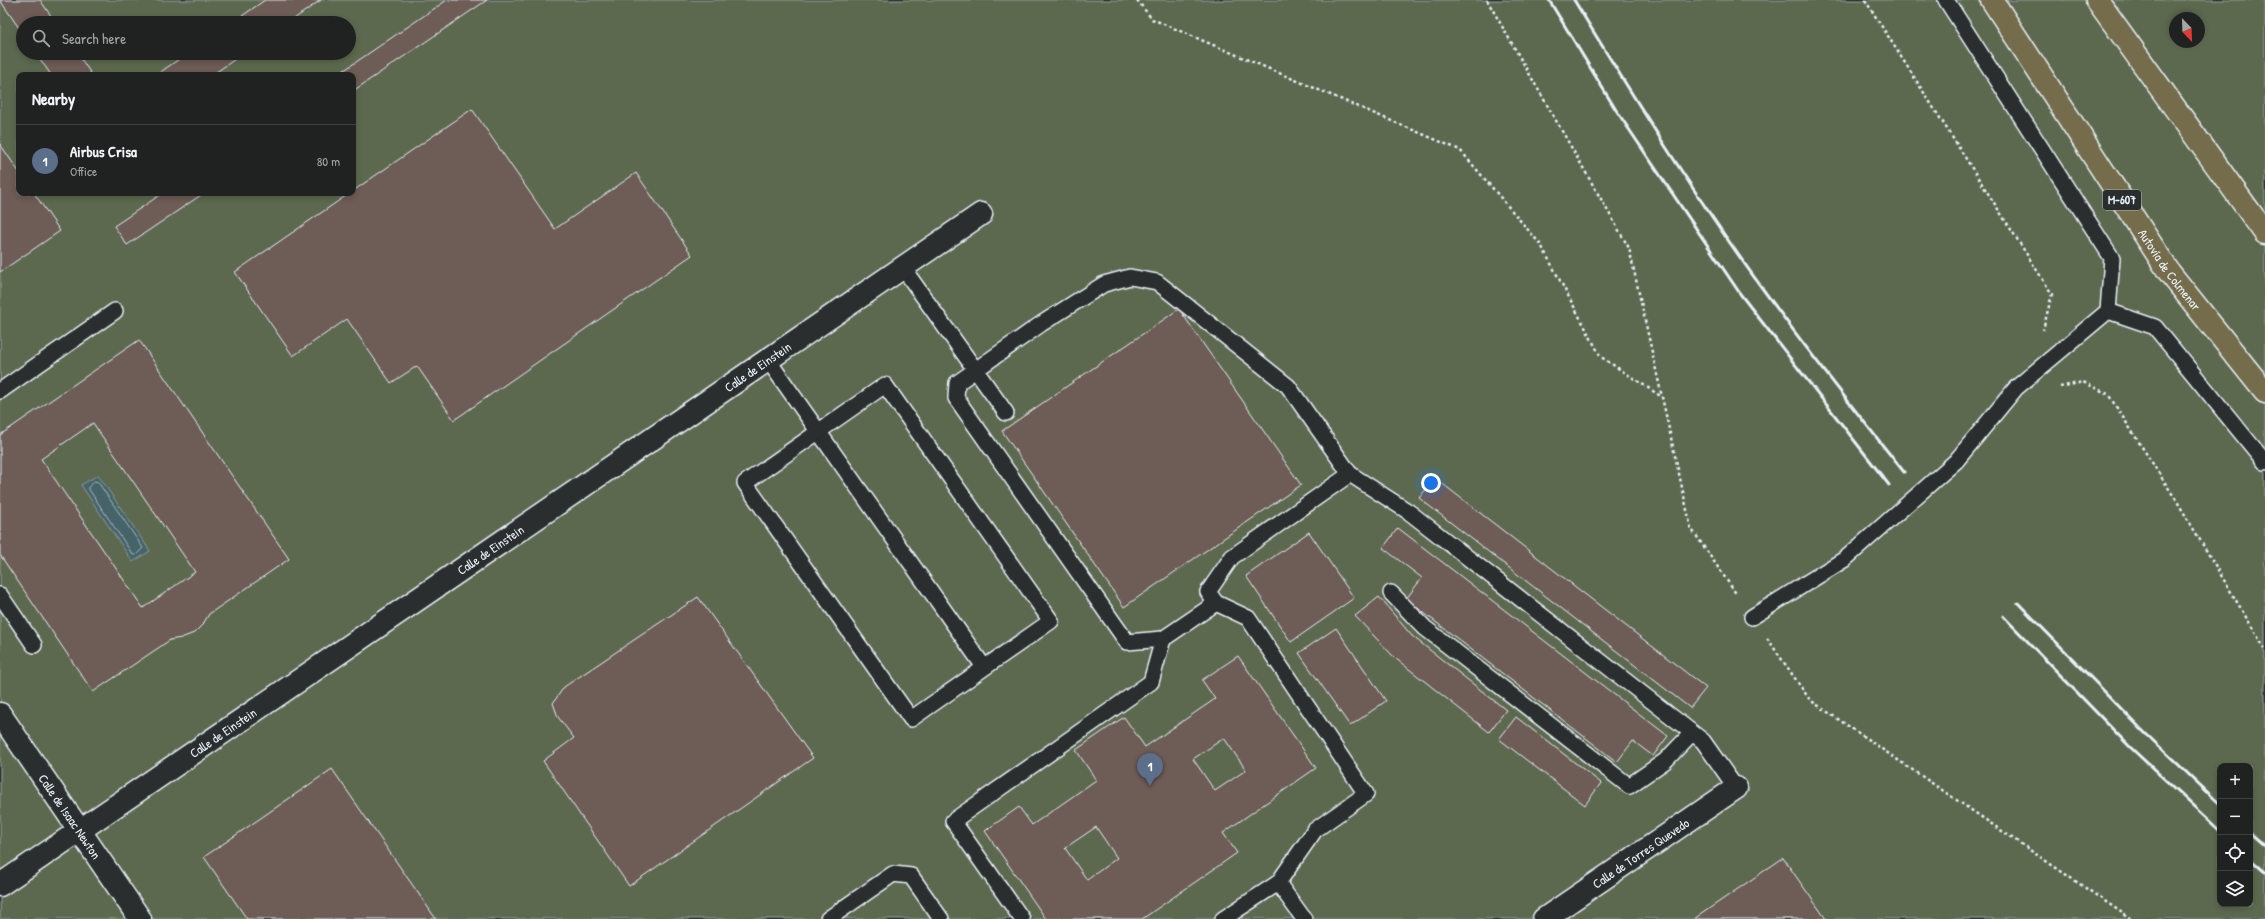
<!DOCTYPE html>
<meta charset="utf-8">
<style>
:root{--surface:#202222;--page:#2d2f2f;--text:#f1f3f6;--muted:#a2a4a5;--line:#3d3f40;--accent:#ffd166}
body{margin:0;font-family:"Patrick Hand",sans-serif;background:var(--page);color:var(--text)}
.controls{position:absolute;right:12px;bottom:12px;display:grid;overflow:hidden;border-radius:8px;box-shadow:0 2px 6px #0003}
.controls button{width:36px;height:36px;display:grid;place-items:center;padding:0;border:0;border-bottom:1px solid var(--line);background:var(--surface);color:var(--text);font:20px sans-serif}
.compass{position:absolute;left:2169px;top:12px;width:36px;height:36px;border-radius:50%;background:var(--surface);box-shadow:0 2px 6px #0003;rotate:157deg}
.you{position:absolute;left:1431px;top:483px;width:14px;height:14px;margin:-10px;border:3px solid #fff;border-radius:50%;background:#1a73e8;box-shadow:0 0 0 6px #1a73e833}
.badge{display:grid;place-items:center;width:26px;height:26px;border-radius:50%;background:var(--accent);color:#fff;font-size:13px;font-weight:700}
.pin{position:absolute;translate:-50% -33px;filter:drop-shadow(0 1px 2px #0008)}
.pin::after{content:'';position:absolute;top:21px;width:14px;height:12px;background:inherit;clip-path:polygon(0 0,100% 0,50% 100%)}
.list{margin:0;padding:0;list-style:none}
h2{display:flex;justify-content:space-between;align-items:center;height:52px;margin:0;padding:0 16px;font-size:17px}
h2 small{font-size:13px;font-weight:400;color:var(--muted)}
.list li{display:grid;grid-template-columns:26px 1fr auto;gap:12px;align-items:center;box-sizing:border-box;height:72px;padding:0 16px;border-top:1px solid var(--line)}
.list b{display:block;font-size:15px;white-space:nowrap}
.list p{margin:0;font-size:13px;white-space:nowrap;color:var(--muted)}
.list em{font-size:13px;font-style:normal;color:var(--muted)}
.icon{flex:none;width:22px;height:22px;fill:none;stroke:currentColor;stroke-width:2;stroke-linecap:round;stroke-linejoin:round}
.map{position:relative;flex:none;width:2265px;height:919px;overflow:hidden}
.search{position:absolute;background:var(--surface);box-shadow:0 2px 6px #0003;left:16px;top:16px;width:340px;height:44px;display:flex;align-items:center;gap:10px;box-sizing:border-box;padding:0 14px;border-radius:22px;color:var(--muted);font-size:15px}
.panel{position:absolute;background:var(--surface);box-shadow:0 2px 6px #0003;left:16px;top:72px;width:340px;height:124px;border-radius:8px}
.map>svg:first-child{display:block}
.green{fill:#5d6950;stroke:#a2ada4;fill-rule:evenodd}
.water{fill:#456369;stroke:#869ca2}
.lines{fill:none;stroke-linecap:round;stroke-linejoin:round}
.shore{stroke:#a7b8bf;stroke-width:1}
.building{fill:#6e5c56;stroke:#e8f1f8;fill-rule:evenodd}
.lane-casing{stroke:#e8f1f8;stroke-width:18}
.street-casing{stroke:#e8f1f8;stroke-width:25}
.highway-casing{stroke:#e8f1f8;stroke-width:25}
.path{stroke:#e8f1f8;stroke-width:2.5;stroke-dasharray:3 3;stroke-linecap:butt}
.lane{stroke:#2a2d2e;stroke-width:15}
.street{stroke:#2a2d2e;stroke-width:22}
.highway{stroke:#746c4b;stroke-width:22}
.rail{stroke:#e8f1f8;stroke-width:3}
.lane-bridge-casing{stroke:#e8f1f8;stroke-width:18;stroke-linecap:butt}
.lane-bridge{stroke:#2a2d2e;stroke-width:15}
.labels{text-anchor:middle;stroke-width:3;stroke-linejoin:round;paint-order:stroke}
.shield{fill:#2a2d2e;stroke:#afb6bb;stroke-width:1}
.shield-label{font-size:12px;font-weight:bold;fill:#e8f1f8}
.street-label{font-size:13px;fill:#e8f1f8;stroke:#2a2d2e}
</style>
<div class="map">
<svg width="2265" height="919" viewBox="0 0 2265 919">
<rect width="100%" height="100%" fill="#2a2d2e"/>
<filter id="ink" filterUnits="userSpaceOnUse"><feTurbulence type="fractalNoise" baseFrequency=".025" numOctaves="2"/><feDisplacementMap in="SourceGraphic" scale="8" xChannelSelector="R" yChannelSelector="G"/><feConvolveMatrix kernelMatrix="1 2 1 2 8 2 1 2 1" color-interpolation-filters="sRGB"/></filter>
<g filter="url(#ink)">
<path class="green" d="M0 0H2265V919H0ZM2175 18H2199V42H2175ZM23 23H349V53H23ZM19 75H353V193H19ZM2220 766H2250V904H2220Z"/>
<polygon class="water" points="98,475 150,551 133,562 81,485"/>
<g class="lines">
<polygon class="shore" points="95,481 98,482 143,548 136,555 133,555 88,488"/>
</g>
<g class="building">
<polygon points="0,0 40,0 56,23 23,23 23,34"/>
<polygon points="265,0 321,0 288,23 232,23"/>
<polygon points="447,0 487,0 353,91 353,75 337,75"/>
<polygon points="36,53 77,53 92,75 51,75"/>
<polygon points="188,53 244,53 212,75 156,75"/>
<polygon points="472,109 555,229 636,173 692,255 454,420 417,366 391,383 347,319 293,356 235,272 350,193 353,193 353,191"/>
<polygon points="0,144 19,172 19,193 34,193 60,231 0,272"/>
<polygon points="163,193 204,193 127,245 114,226"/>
<polygon points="1179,309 1301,485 1124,607 1002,431"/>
<path d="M139 340 289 559 209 614 203 624 194 633 181 638 170 640 93 692 0 555V435ZM93 423 195 572 143 608 41 459Z"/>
<polygon points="1435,478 1706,688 1690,708 1419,498"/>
<polygon points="1398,528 1668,736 1653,756 1633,741 1617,762 1406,599 1422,578 1383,548"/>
<polygon points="1309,532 1354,598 1291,642 1246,576"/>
<polygon points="698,597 813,758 629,886 543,761 574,738 558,717 553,703 564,687"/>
<polygon points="1379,597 1412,636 1506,710 1489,732 1395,658 1355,616"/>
<polygon points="1336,628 1386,701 1350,726 1299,653"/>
<path d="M1238 656 1316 768 1223 833 1237 853 1142 919H1046L985 831 1019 807 1032 825 1096 780 1076 750 1124 717 1145 747 1215 699 1202 680ZM1224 738 1246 770 1215 791 1193 759ZM1096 827 1117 858 1087 880 1065 848Z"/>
<polygon points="1516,717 1601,783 1585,805 1499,739"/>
<polygon points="332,769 436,919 247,919 204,857"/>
<polygon points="1783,858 1826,919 1694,919"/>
</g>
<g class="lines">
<g class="lane-casing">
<g id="lane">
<polyline points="1946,0 2112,258 2108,311 2016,388 1956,461"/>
<polyline points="903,268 1006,413"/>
<polyline points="2108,311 2155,327 2265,462"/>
<polyline points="768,360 984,667"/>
<polygon points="885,385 1051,621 911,719 745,483"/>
<polyline points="0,391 115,311"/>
<polyline points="1391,593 1425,628 1629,786 1665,761 1692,733"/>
<polyline points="0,595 34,645"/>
<polyline points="1216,603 1163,639 1127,642 956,398 957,383 1041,324 1104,284 1130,277 1157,282 1288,386 1350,474"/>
<polyline points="1752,617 1845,559"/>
<polyline points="828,919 893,874 911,876 941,919"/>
<polyline points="1022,919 953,821 1151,682 1163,639"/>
<polyline points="1223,919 1278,883"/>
<polyline points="1304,919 1278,883 1315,830 1366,794 1248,618 1216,603 1208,592 1232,557 1350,474 1409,512 1703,741 1736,788"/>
</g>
</g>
<g class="street-casing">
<g id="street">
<path id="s1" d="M0 714 140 919"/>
<path id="s2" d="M0 885 981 214"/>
<path id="s3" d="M1544 919 1736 788"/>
</g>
</g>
<g class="highway-casing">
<g id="highway">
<path id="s4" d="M1992 0 2169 272 2265 392"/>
<polyline points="2097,0 2265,233"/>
</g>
</g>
<g class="path">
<polyline points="1137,0 1152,19 1460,150 1541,245 1601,357 1662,397"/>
<polyline points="1487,0 1629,248 1691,528 1737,595"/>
<polyline points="1865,0 2052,294 2043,330"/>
<polyline points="2060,387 2083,382 2108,394 2178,503 2265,649"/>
<polyline points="1767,638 1810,700 2131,919"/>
</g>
<use href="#lane" class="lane"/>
<use href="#street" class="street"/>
<use href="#highway" class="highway"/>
<g class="rail">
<polyline points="1549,0 1616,110 1741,295 1889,485"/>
<path d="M1574 0C1634 98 1695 196 1762 288 1808 351 1856 412 1904 472"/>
<polyline points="2018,603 2145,733 2220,804"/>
<polyline points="2003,616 2130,747 2220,831"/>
<polyline points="2250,833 2265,846"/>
<polyline points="2250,859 2265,872"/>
</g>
<g class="lane-bridge-casing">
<polyline id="lane-bridge" points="1845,559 1956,461"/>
</g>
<use href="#lane-bridge" class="lane-bridge"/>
</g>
</g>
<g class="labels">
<rect class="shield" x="2103" y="190" width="38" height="20" rx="3"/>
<g class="shield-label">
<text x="2122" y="204">M-607</text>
</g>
<g class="street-label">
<text dy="5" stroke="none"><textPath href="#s4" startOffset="323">Autovía de Colmenar</textPath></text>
<text dy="5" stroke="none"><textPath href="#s2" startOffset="918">Calle de Einstein</textPath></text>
<text dy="5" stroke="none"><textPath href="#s2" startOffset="594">Calle de Einstein</textPath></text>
<text dy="5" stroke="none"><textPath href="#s2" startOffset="270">Calle de Einstein</textPath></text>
<text dy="5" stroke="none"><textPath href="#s1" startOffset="124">Calle de Isaac Newton</textPath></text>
<text dy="5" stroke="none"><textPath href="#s3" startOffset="117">Calle de Torres Quevedo</textPath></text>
</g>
</g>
</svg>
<div class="controls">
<button>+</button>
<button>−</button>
<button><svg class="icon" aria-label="locate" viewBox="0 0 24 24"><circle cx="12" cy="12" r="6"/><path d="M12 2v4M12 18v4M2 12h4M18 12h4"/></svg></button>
<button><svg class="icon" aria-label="layers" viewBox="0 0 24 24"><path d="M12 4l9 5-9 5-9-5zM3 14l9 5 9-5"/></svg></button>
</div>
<svg class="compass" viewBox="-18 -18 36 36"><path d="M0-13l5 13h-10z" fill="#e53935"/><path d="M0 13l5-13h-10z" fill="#a2a4a5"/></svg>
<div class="you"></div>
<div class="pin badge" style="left:1150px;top:786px;background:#5c6f8a">1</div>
<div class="search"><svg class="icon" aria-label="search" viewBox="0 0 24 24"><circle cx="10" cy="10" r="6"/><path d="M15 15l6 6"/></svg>Search here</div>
<section class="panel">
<h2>Nearby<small></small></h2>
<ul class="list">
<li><span class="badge" style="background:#5c6f8a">1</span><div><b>Airbus Crisa</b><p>Office</p></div><em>80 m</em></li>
</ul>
</section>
</div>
